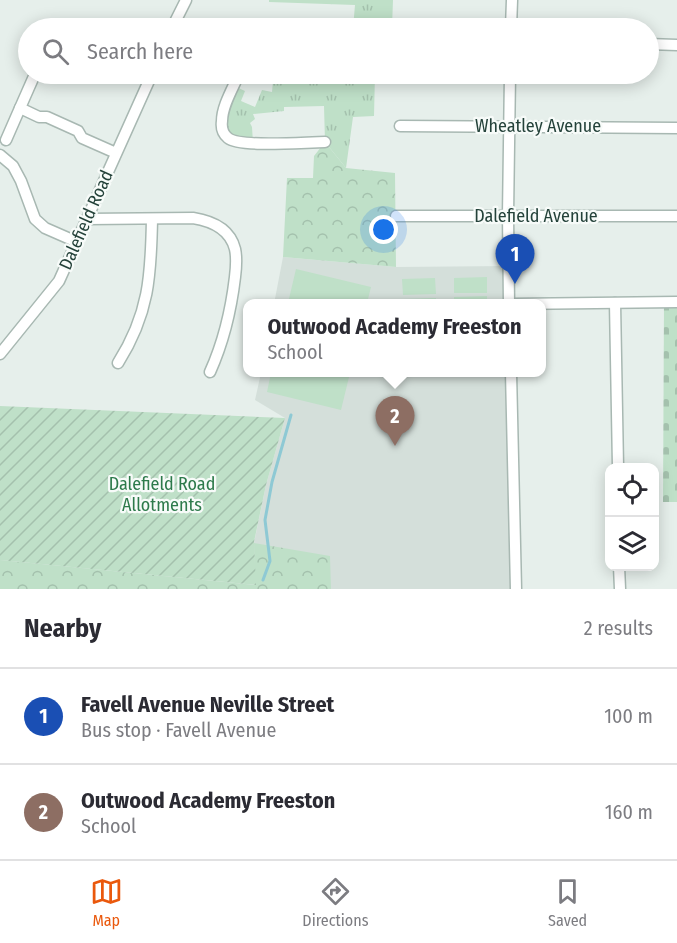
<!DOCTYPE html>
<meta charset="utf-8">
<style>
:root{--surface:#fff;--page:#f7f7f7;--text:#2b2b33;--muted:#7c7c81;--line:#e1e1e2;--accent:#ea580c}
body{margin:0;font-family:"Fira Sans Condensed",sans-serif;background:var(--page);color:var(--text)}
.controls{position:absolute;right:18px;bottom:18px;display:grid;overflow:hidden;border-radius:12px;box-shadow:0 3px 15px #0003}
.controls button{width:54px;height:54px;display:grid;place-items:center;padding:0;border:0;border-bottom:2px solid var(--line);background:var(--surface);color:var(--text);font:30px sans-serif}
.you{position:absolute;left:384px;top:230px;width:21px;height:21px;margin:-15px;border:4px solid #fff;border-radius:50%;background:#1a73e8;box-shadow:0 0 0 9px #1a73e833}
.badge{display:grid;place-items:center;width:39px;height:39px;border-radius:50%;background:var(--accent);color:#fff;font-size:20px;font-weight:700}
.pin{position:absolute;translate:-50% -50px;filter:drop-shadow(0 2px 3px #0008)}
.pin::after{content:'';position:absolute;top:32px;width:21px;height:18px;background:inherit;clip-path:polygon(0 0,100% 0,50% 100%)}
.popup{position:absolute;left:243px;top:299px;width:303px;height:78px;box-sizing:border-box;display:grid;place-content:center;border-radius:12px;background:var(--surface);filter:drop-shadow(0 2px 4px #0005);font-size:20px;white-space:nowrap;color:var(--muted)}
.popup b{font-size:22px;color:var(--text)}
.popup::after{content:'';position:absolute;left:50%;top:100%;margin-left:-12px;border:12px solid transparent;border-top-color:var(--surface)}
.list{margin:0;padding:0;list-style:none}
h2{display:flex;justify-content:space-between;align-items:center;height:78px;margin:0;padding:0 24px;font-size:26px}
h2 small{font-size:20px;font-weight:400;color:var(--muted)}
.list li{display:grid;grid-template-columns:39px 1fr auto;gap:18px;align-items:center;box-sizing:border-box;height:96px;padding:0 24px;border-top:2px solid var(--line)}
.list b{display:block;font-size:22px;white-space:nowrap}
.list p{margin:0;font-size:20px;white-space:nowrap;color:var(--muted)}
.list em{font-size:20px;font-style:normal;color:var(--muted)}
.icon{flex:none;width:33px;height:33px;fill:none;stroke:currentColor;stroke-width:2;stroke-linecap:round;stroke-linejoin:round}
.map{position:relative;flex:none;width:677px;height:589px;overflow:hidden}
.search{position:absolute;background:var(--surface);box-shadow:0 3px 15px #0003;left:18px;right:18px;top:18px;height:66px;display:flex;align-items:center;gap:15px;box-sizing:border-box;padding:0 21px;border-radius:33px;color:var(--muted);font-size:22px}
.sheet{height:270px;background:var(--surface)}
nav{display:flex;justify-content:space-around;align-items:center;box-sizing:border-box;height:84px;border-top:2px solid var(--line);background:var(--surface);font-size:16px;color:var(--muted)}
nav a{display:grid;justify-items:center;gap:3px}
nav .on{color:var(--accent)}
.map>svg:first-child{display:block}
.built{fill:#d4dfda}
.grass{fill:url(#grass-tufts)}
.cemetery{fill:url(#cemetery-stones)}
.park{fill:url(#park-crowns)}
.garden{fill:url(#garden-furrows)}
.pitch{fill:#bfe0c8}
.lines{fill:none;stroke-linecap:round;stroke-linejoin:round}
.stream{stroke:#8ec9d4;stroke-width:3}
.minor-casing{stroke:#a8b8b2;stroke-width:13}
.minor{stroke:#fff;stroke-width:10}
.labels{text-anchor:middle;stroke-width:4.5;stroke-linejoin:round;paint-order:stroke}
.street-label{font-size:18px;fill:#24423a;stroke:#f7fbf9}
.park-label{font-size:18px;fill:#2d7a4b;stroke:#f7fbf9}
</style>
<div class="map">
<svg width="677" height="589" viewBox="0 0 677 589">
<defs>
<pattern id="grass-tufts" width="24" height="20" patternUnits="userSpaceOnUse" patternTransform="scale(1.5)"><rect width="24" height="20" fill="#bfe0c8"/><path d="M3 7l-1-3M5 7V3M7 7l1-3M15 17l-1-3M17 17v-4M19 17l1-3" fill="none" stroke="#a4c1ad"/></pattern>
<pattern id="cemetery-stones" width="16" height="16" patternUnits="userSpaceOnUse" patternTransform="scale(1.5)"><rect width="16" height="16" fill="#bfe0c8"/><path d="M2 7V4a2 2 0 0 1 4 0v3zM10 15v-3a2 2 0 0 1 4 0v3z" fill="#a4c1ad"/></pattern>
<pattern id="park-crowns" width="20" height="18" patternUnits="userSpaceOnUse" patternTransform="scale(1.5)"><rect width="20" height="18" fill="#bfe0c8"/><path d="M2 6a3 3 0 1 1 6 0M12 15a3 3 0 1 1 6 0" fill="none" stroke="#a4c1ad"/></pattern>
<pattern id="garden-furrows" width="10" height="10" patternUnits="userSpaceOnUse" patternTransform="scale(1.5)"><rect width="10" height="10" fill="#bfe0c8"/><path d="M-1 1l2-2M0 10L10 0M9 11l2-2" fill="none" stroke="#a4c1ad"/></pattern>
</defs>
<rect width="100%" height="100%" fill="#e6efeb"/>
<g class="built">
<polygon points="283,257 396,267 508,266 509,303 274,304"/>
<polygon points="261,373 511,373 516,589 0,589 0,560 255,585 254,543 266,485 285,418 255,400"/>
</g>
<g class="grass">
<polygon points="269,0 393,0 392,27 353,28 355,5 269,2"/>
<polygon points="286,74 375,74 374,116 353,117 346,168 325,142 324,106 284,107 284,111 253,114 255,119 250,123 252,127 253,143 227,138 223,112 234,86 245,91 241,101 255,107 262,90 272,92 273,81 286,82"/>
</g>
<polygon class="cemetery" points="664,302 677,302 677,502 663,502"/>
<g class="park">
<polygon points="325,142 346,168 395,173 396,267 283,257 287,178 313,178 314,156"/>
<polygon points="254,543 330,556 331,589 0,589 0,560 255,585"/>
</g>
<polygon class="garden" points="0,406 285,418 266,485 254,542 256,585 0,560"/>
<g class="pitch">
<polygon points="296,269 371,287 367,303 288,303"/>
<polygon points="487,277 487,293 454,293 454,278"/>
<polygon points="435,278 436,294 403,295 402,279"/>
<polygon points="487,296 487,303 454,303 454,297"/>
<polygon points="436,298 436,303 403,303 403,299"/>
<polygon points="271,373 350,373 341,410 267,392"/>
</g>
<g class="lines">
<polyline class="stream" points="263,580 270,561 265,520 272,482 291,415"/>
<g class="minor-casing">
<g id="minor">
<polyline points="172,28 186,0"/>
<polyline points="511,28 512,0"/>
<polyline points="648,44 677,45"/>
<polyline points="35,74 20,108 39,117 47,117 78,131 82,138 116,153"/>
<path d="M239 74C233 88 222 106 222 121 221 128 223 134 228 138 240 148 306 142 325 142"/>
<polyline points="400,126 677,128"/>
<polyline points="6,140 20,108"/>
<polyline points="0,155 13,166 21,181 35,219 45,228 77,242"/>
<polyline points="396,216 677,216"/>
<path d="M87 219 193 218C212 221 230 229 235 249 237 258 236 269 235 277 231 311 224 341 210 372"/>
<polyline points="615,303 618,467"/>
<polyline points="509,304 508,215 510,74"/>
<polyline points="513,304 677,302"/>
<polyline points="0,354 59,281 152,74"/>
<path d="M118 363C149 314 151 276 152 219"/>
<polyline points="511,372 516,589"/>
<polyline points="619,566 620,589"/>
</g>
</g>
<use href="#minor" class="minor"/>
</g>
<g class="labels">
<g class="street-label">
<text x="538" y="132">Wheatley Avenue</text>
<text x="536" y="222">Dalefield Avenue</text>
<text transform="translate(86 220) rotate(-66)" y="6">Dalefield Road</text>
</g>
<g class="park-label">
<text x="162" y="490">Dalefield Road<tspan x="162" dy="21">Allotments</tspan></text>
</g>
</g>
</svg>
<div class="controls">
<button><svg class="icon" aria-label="locate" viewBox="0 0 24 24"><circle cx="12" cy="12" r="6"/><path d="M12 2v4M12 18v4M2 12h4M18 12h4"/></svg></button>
<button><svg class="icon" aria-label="layers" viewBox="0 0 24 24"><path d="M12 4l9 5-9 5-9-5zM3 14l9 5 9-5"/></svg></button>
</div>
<div class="you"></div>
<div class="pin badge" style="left:515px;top:284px;background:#1a4fb4">1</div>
<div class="pin badge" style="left:395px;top:446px;background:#8d6e63">2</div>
<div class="popup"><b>Outwood Academy Freeston</b>School</div>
<div class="search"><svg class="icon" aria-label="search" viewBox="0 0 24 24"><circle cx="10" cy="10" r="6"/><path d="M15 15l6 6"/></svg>Search here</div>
</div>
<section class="sheet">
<h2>Nearby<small>2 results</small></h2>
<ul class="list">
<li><span class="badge" style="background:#1a4fb4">1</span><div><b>Favell Avenue Neville Street</b><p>Bus stop · Favell Avenue</p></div><em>100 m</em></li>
<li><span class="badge" style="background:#8d6e63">2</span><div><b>Outwood Academy Freeston</b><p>School</p></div><em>160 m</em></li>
</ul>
</section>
<nav>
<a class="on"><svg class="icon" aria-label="map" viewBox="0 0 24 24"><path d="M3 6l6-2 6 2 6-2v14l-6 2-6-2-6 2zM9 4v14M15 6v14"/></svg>Map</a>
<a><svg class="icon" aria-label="directions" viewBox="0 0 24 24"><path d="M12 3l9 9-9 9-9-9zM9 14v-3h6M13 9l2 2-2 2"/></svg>Directions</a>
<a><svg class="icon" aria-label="saved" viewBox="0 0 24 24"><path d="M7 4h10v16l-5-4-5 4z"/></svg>Saved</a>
</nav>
